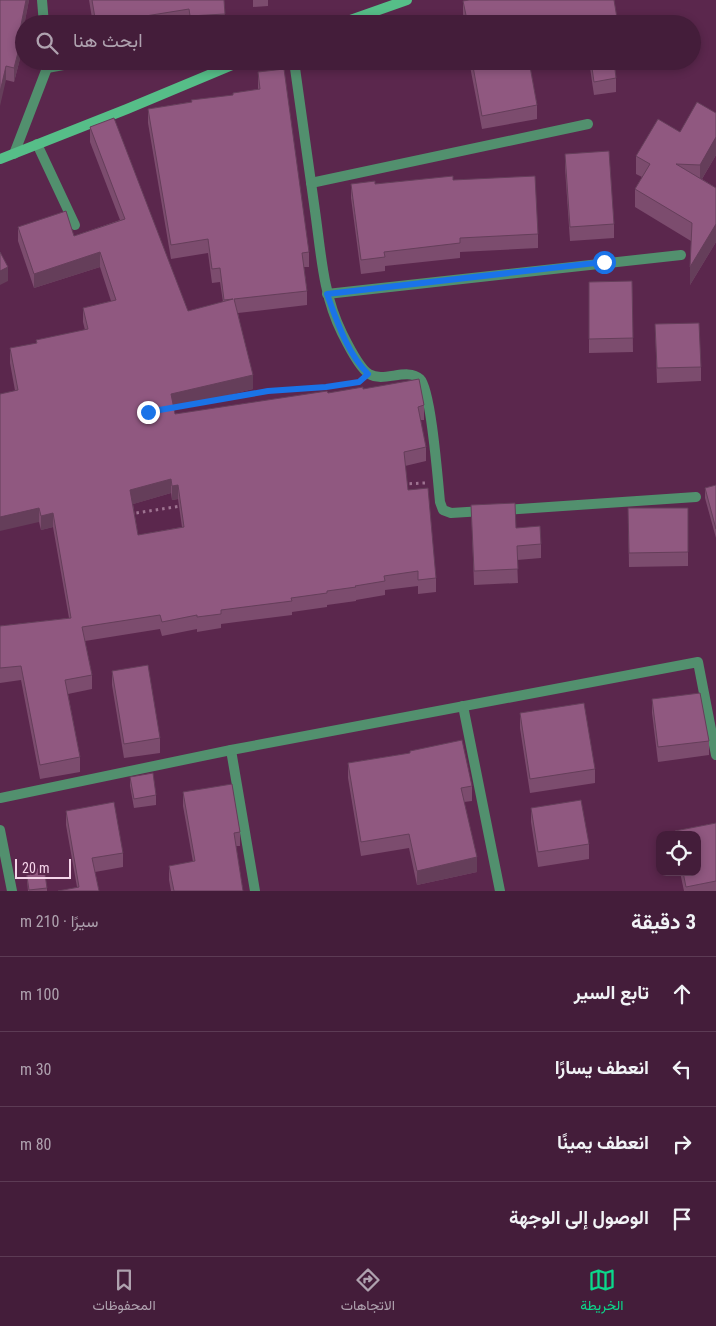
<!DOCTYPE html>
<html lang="ar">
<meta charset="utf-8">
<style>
:root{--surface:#441d3a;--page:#4e2a45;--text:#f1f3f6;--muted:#afa2af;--line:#5c3b54;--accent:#0bd98b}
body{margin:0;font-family:"Roboto Condensed",Vazirmatn,sans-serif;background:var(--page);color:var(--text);direction:rtl}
.controls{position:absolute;right:15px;bottom:15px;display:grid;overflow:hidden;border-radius:10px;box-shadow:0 2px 8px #0003}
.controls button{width:45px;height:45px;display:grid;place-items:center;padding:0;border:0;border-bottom:1px solid var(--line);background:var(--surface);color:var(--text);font:25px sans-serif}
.scale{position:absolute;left:15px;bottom:12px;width:56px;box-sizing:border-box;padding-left:5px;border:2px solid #f5d5ea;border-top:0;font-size:14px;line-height:18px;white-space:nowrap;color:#f5d5ea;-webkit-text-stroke:4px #5b274d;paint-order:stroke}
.stop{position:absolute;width:15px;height:15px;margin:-11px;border:4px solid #1a73e8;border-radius:50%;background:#fff}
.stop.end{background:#1a73e8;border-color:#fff;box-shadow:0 1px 5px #0008}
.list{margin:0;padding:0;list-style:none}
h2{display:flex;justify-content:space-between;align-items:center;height:65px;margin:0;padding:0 20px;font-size:21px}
h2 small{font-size:16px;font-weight:400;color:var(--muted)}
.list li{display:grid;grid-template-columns:32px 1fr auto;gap:15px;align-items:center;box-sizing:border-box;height:75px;padding:0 20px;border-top:1px solid var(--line)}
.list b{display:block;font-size:19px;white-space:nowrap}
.list em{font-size:16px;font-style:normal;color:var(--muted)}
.icon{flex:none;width:28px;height:28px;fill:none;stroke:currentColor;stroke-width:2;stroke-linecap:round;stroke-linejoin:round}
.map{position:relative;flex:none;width:716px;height:891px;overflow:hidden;direction:ltr}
.search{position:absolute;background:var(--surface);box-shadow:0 2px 8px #0003;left:15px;right:15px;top:15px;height:55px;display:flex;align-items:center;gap:12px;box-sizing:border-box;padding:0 18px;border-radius:28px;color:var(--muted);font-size:19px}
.sheet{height:365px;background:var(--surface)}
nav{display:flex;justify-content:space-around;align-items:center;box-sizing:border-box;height:70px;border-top:1px solid var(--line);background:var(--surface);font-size:14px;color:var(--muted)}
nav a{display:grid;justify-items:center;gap:2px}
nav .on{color:var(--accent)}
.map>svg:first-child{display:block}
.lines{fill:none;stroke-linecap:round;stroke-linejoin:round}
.path{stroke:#9e7391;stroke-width:3;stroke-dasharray:2.5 4;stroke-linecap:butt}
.street{stroke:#52906e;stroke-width:10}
.secondary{stroke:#56be88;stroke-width:10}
.wall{fill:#7c4c6e;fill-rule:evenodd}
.shaded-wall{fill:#653e5a}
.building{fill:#905880;stroke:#653e5a;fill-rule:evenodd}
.route{stroke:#1a73e8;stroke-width:6}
</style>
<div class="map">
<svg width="716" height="891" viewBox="0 0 716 891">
<rect width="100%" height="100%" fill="#5b274d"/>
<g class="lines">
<g class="path">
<polyline points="176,407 268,391 326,387 358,382"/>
<polyline points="403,484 425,483"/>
<polyline points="130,514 181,506"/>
</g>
<g class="street">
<polyline points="42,0 44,24"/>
<path d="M294 61C301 111 308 161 315 211 321 253 323 295 342 333 347 343 359 368 369 374 384 383 407 367 420 379 431 389 438 482 440 502L443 510 451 513 483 511"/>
<polyline points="47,68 85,61"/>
<polyline points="37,144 75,225"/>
<polyline points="14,154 47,68 47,61"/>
<polyline points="311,183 588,124"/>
<polyline points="327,294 681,255"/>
<polyline points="503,510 696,497"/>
<polyline points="463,706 500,891"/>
<polyline points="231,750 255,891"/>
<polyline points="0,798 231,750 698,662 716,755"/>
<polyline points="0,830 12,891"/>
</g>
<g class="secondary">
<polyline points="339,24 407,0"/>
<polyline points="0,159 127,109 242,61"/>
</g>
</g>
<g class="wall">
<polygon points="0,0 29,0 21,41 21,55 14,82 6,80"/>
<polygon points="89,0 224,0 225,24 189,24 189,22 180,24 93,24"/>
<polygon points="253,0 268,0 268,6 253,7"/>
<polygon points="614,0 464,20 463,14 463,1"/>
<polygon points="469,61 541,61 529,64 537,105 537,119 482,129"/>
<polygon points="589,61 614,61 616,78 616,92 594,95"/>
<path d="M258 72 309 252V267H304L307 291V305L238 313 253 389 174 408 175 414 363 389 424 405V420H420L426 447V461L405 466 408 490 436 578V592L418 594V586L385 590V595L356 600V601L327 605V607L292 612V615L221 624V628L197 632V629L162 636 160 629 85 641 92 675V689L68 694 80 757V772L40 779 21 680 0 683V626L69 618 53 527 41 530 39 522 10 363V348L36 344V340L85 330 83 322V308L111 301 100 267 34 288 18 241V227L74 236 120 220 90 142V127L188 311 223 302 220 282 212 283 208 253 171 259 148 123V109L233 95 258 89ZM171 493 172 500 178 499 182 527 138 535 133 504Z"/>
<polygon points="565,154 614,224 614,238 570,241 565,168"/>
<polygon points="716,155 702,179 716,188 716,242 690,285 691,241 635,207 635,189 642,177 636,174 636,156"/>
<polygon points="453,180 538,234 538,248 460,252 460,258 385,266 385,271 361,274 351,198 351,184 375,184"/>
<polygon points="632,281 633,352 589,353 589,282"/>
<polygon points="655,324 701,367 701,381 657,383"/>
<polygon points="716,485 716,538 705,498 705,488"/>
<polygon points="471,505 516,528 541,544 541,558 517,560 518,583 474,585"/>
<polygon points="628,508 688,508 688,566 629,567"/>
<polygon points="112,671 160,738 160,753 124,758 112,685"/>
<polygon points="652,699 709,741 709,755 658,762 652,713"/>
<polygon points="520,713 595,769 595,783 530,793 520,728"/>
<polygon points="410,751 472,786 472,801 464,802 477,872 417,885 409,848 361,856 348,778 348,763 410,753"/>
<polygon points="130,777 156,795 156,805 134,808 130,786"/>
<polygon points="183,792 240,832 240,846 236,846 243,891 171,891 169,880 169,866 193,862 183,806"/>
<polygon points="531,808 589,844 589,859 538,867 531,822"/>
<polygon points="66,811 123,853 123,867 95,872 99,891 77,887 66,825"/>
<polygon points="716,823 716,891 684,891 680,872 697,872 697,835 675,835 675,831"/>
<polygon points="26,870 47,888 47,891 28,891"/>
</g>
<g class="shaded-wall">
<polygon points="26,0 29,0 20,47 21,41 21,55 14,82 14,68 18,40"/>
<polygon points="6,66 6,80 0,106 0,92"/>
<polygon points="716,137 716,155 700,182 700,165"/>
<polygon points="716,224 716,242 690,285 690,267"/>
<polygon points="100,252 100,267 34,288 34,274"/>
<polygon points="8,267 8,281 0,285 0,271"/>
<polygon points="253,375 253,389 171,409 171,394"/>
<polygon points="171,479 171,493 130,505 130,490"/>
<polygon points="178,485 178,499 172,500 172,486"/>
<polygon points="39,508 39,522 0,531 0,517"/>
<polygon points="53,513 53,527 41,530 41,516"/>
<polygon points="477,857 477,872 417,885 417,871"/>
</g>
<g class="building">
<polygon points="0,0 26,0 18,40 21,41 14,68 6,66 0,92"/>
<polygon points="92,0 224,0 225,14 190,16 189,9 96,24"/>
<polygon points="469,0 614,0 618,24 447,24 467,20 463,1"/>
<polygon points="472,61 529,61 537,105 482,116"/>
<polygon points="591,61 614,61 616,78 594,82"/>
<path d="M284 69 309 252 302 253 307 291 234 299 253 375 171 394 175 414 327 391 328 393 363 387V389L419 379 424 405 418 407 426 447 404 452 408 490 428 488 436 578 418 580V571L384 576 385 581 355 586 356 587 327 591V593L291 598 292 601 221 610V614L197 617V615L162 622 160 615 82 627 92 675 65 680 80 757 40 765 21 666 0 668V626L71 618 53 513 41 516 39 508 0 517V394L18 390 10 348 37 343 36 340 88 329 83 308 116 300 100 252 34 274 18 227 66 211 74 236 125 219 90 127 114 118 188 311 233 299 224 300 220 268 212 269 208 239 171 245 148 109 192 102 191 100 233 95V93L260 89 258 72ZM171 479 172 486 178 485 184 527 138 535 130 490Z"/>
<polygon points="697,102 716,113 716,137 700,165 676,164 716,188 716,224 690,267 692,223 635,189 650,164 636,156 658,119 680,132"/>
<polygon points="609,151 614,224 570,227 565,154"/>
<polygon points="453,176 453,180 535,176 538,234 460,238 460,243 384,252 385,257 361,260 351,184 375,181 375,184"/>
<polygon points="0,252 8,267 0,271"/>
<polygon points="632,281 633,338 589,339 589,282"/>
<polygon points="699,323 701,367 657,368 655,324"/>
<polygon points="716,485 716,529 705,488"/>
<polygon points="515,503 516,528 540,526 541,544 517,546 518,569 474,571 471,505"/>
<polygon points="628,508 688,508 688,552 629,553"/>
<polygon points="148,665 160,738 124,744 112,671"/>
<polygon points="700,693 709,741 658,747 652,699"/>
<polygon points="584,703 595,769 530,779 520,713"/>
<polygon points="462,740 472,786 461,788 477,857 417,871 409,834 361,842 348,763 410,753 410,751"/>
<polygon points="153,773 156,795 134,799 130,777"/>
<polygon points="232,784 240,832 234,833 243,891 174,891 169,866 195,861 183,792"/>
<polygon points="581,800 589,844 538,852 531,808"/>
<polygon points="114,802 123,853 92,858 99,891 58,891 79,887 66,811"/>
<polygon points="716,823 716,881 686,887 683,872 697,872 697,835 676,835 675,831"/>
<polygon points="44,867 47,888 29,890 26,870"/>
</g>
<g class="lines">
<path class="route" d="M148 412 268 391 326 387 359 382 368 374C347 353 337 321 327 294L604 262"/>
</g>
</svg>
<div class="controls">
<button><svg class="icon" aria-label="locate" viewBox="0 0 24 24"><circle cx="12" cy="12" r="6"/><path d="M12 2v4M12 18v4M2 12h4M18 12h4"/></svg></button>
</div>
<div class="scale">20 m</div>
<div class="stop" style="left:604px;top:262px"></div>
<div class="stop end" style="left:148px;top:412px"></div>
<div class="search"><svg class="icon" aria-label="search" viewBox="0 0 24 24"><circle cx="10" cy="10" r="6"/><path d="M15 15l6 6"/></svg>ابحث هنا</div>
</div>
<section class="sheet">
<h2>3 دقيقة<small>سيرًا · 210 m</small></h2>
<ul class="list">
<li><svg class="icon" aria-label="ahead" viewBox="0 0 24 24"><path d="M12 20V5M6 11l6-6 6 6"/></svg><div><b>تابع السير</b></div><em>100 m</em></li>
<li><svg class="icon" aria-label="left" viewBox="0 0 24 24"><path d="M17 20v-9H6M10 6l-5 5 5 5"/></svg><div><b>انعطف يسارًا</b></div><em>30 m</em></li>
<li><svg class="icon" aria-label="right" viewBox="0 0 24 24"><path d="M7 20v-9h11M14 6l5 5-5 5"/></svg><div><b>انعطف يمينًا</b></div><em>80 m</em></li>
<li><svg class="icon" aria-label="arrive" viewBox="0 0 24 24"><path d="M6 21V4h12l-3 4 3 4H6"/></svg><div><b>الوصول إلى الوجهة</b></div></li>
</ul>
</section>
<nav>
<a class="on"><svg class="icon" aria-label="map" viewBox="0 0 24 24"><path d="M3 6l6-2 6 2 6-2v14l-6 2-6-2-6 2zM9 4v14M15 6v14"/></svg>الخريطة</a>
<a><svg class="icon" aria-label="directions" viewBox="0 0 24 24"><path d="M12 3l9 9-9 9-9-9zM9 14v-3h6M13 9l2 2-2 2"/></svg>الاتجاهات</a>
<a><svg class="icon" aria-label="saved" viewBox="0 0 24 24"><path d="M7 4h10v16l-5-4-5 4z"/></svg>المحفوظات</a>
</nav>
